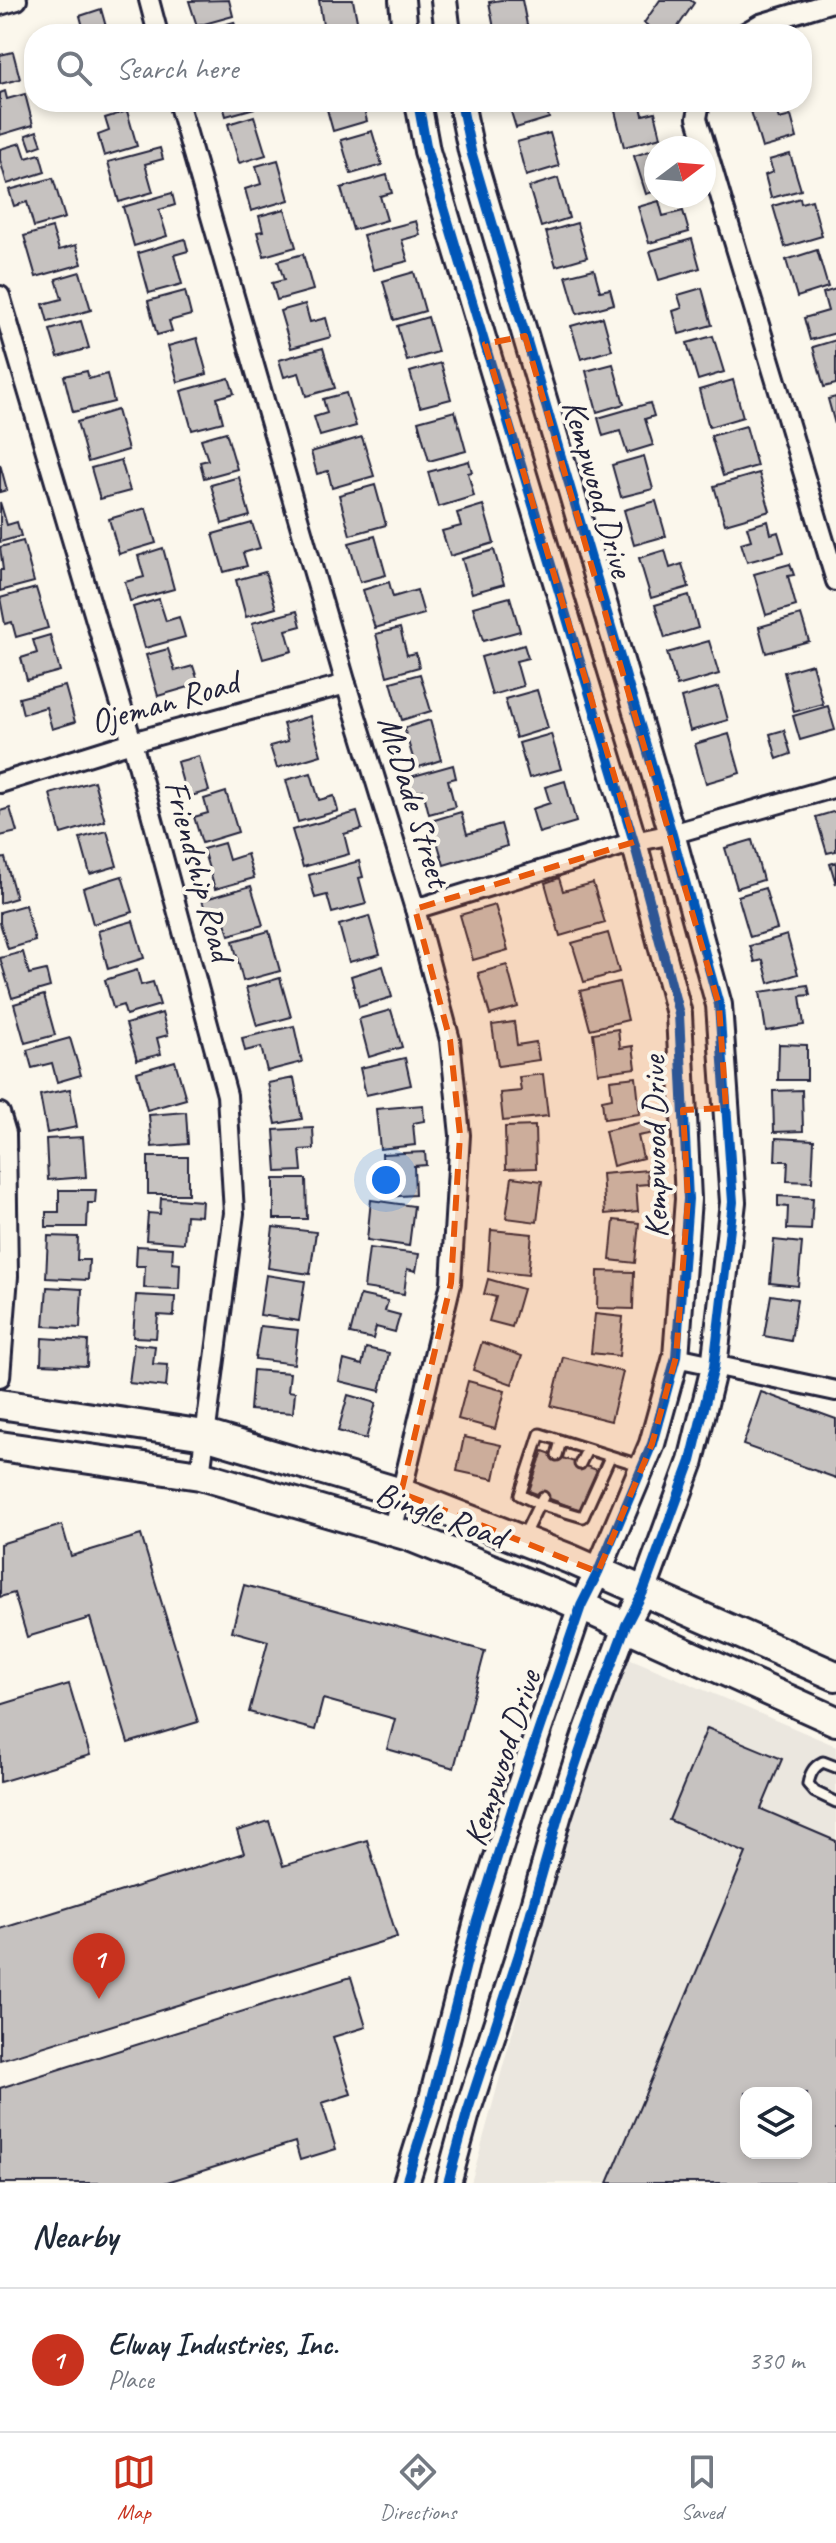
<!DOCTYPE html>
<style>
:root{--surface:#fff;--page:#f2f2f3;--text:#1f2937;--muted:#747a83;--line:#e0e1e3;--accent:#c8321e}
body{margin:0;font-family:Caveat,sans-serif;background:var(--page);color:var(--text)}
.controls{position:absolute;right:24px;bottom:24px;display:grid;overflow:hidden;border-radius:16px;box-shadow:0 4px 12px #0003}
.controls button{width:72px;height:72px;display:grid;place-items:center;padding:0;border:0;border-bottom:2px solid var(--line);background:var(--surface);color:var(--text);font:40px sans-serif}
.compass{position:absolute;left:644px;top:136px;width:72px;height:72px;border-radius:50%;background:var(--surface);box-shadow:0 4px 12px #0003;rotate:74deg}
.you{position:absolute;left:386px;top:1180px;width:28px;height:28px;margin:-20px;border:6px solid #fff;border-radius:50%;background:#1a73e8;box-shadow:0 0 0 12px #1a73e833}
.badge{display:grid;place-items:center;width:52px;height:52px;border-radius:50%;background:var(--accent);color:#fff;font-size:26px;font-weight:700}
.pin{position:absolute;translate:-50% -66px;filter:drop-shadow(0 2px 4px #0008)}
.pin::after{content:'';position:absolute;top:42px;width:28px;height:24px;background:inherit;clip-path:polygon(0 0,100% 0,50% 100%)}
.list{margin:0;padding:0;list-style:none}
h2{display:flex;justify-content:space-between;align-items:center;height:104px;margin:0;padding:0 32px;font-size:34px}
h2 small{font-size:26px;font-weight:400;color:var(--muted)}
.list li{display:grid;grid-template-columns:52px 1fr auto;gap:24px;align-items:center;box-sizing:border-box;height:144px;padding:0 32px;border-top:2px solid var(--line)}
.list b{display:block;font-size:30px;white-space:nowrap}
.list p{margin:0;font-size:26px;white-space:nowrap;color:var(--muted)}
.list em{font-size:26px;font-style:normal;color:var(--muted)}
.icon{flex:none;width:44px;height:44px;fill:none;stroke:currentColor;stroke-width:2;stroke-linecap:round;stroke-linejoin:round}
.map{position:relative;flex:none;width:836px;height:2183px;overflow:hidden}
.search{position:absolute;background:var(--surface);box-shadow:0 4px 12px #0003;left:24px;right:24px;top:24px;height:88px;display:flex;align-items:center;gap:20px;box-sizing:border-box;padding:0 28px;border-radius:32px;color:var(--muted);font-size:30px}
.sheet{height:248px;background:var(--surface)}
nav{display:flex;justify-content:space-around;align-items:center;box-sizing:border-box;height:112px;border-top:2px solid var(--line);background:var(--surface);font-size:22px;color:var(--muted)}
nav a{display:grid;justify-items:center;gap:4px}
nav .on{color:var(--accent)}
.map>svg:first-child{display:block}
.built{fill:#ebe7df;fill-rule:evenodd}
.building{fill:#c6c2c0;stroke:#22223b;stroke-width:2;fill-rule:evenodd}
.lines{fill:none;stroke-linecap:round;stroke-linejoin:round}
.lane-casing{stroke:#22223b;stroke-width:15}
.street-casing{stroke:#22223b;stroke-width:24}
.secondary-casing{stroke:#22223b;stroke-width:30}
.primary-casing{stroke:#22223b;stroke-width:34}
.lane{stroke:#fbf7ec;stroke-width:9}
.street{stroke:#fbf7ec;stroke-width:18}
.secondary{stroke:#fbf7ec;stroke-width:24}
.primary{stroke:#fbf7ec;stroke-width:28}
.cycleway-casing{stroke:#fbf7ec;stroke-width:15}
.cycleway{stroke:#0057b8;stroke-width:10}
.marked{fill:#e8590c;fill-opacity:0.2;stroke:#e8590c;stroke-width:6;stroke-dasharray:16 10;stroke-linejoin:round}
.labels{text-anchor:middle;stroke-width:8;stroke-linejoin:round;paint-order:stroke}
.street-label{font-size:34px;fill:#22223b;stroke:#fbf7ec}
</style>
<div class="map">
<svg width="836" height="2183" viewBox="0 0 836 2183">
<rect width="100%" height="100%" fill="#fbf7ec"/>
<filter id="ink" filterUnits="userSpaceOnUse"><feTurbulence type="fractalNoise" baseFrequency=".0125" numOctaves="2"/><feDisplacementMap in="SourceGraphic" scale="16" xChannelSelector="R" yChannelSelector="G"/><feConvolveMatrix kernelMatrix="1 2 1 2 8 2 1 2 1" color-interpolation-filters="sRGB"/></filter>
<g filter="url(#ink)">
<path class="built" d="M624 1656 836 1746V2183H471L566 1836ZM746 2093H806V2153H746Z"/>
<g class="building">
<polygon points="229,0 233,16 197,26 189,1"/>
<polygon points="319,0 353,0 358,26 324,31"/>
<polygon points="501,0 522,0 528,30 495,34 489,2"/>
<polygon points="660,0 690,0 694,3 673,34 661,34 644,23"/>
<polygon points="101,9 108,34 85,34 80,16"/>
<polygon points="234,22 238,34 203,34 202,31"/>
<polygon points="13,52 20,79 0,84 0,55"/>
<polygon points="5,91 7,99 25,94 33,125 0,135 0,93"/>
<polygon points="86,102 118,102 89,110"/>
<polygon points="222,102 261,102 262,106 226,116"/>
<polygon points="325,102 362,102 367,121 333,131"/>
<polygon points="508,102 545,102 549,118 516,128"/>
<polygon points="632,102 640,102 643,115 655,112 661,137 624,147 614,107"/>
<polygon points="774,104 779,119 791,116 797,138 762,148 751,111"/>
<polygon points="127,111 137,146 104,156 98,135 109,131 105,118"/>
<polygon points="254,116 266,155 239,163 228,124"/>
<polygon points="37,131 42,145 31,149 26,135"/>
<polygon points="372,131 382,165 351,174 341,140"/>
<polygon points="550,133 559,166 526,176 517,142"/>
<polygon points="21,143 26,158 40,154 45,172 7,184 0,160 0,149"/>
<polygon points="160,148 163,159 145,164 153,192 119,202 108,162"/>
<polygon points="656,149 656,191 646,194 634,156"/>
<polygon points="790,154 801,190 771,198 765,175 773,172 769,160"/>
<polygon points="278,160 289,200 251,211 245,189 261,184 256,166"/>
<polygon points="387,175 392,193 380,196 387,220 353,230 341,188"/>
<polygon points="53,178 65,218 34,227 27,202 14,206 9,190"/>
<polygon points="558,178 569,218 541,227 529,187"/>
<polygon points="172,193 175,205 159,210 167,236 134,246 123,207"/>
<polygon points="800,198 801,203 812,200 822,236 785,247 773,206"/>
<polygon points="659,201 663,216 683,211 689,232 649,243 638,207"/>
<polygon points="285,209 296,247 264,256 257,232 263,231 259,216"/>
<polygon points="416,221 420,235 402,240 408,261 373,270 363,235"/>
<polygon points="577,223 587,257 556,266 546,232"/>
<polygon points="52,228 59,250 76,245 82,264 36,277 24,236"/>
<polygon points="185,239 188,251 174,255 182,284 149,293 138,253"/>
<polygon points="692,239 700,268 659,280 650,251"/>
<polygon points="817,250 828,287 797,297 786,260"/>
<polygon points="303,254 313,290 277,300 272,283 284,280 278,261"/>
<polygon points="594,269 600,291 610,289 614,304 577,314 566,276"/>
<polygon points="80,272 91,310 48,322 43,304 62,299 56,279"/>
<polygon points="414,272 425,311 394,320 383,281"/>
<polygon points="702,288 712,325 679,334 673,311 682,308 678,295"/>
<polygon points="836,289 836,333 810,340 804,318 828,311 823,293"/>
<polygon points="185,291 191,315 169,321 172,331 157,335 148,301"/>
<polygon points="305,304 310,322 326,318 331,337 291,348 280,311"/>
<polygon points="428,317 438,352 407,361 397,326"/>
<polygon points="603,317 612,350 581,359 571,326"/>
<polygon points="81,321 89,348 58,357 50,330"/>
<polygon points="713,336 724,372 698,380 687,343"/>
<polygon points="197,338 207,374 178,382 168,346"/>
<polygon points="836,340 836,384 824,387 813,347"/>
<polygon points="323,348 335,388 306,396 299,373 284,377 279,360"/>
<polygon points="441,363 451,399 420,407 410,372"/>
<polygon points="613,364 624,404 597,412 586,371"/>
<polygon points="87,371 89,379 107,374 114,402 73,412 64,376"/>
<polygon points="229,378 234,393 217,398 223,422 192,430 181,391"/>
<polygon points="733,380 743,417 709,427 699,390"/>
<polygon points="346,393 356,426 320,436 314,417 327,413 323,399"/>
<polygon points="836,397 836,428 828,399"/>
<polygon points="650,403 654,416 645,419 653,445 627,453 620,431 603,436 598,418"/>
<polygon points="117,410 128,450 88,462 77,422"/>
<polygon points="455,411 466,451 429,461 418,421"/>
<polygon points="746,426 757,466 723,476 711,436"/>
<polygon points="226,432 237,469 204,478 200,462 208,460 201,439"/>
<polygon points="362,437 374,476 332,488 328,471 317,474 311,452"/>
<polygon points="644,456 653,489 621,497 612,465"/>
<polygon points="121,460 130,491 100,499 91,468"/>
<polygon points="469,461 472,472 468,473 474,496 438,507 428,472"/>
<polygon points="0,464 7,490 0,492"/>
<polygon points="759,473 770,511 725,524 714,486"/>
<polygon points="239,477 250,516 222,524 211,485"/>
<polygon points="375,485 386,525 350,535 339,495"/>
<polygon points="656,501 666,536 634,545 624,510"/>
<polygon points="0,502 7,525 17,522 21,536 0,542"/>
<polygon points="483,505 494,543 450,556 442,531 461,526 457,513"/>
<polygon points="146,508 156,543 119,554 109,519"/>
<polygon points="768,521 771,534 778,532 784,552 747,562 741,543 751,540 747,527"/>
<polygon points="252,523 260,548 243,553 247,566 224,572 213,534"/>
<polygon points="375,536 386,575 360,582 349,543"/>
<polygon points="23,541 34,582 0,591 0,570 3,570 0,547"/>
<polygon points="163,548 174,589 130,601 125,582 144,577 138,556"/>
<polygon points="494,550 504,584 472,593 462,559"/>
<polygon points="665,550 670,568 682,564 689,587 651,598 639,558"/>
<polygon points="790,564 794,575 788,576 796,606 766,615 754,574"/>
<polygon points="265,572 276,608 246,617 236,580"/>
<polygon points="389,582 393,597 417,590 424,614 375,628 363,590"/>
<polygon points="36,588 48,628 16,637 12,622 5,624 0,598"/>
<polygon points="689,595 698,628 665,638 655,605"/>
<polygon points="510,597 520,631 483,641 473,607"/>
<polygon points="159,599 166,621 179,617 185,637 145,648 133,607"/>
<polygon points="297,611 301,626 286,630 292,651 263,659 252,623"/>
<polygon points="801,615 809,641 766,653 759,627"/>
<polygon points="400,628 407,655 416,653 419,667 387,676 376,634"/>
<polygon points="50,635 60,671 27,680 21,658 37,653 33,640"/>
<polygon points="709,641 719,674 677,686 667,653"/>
<polygon points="524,645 528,658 516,661 523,686 492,695 481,657"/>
<polygon points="168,649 175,671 193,666 199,684 158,696 146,655"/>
<polygon points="812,664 823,704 794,712 784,672"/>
<polygon points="420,674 431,711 402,720 391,682"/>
<polygon points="65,686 75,722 52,729 46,707 23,714 19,698"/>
<polygon points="719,687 728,720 690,731 681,698"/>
<polygon points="537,690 548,728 516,738 505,699"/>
<polygon points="828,706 835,730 800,740 793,716"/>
<polygon points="310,716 321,755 277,768 270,746 288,741 283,724"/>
<polygon points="430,720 441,760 416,768 404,728"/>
<polygon points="784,730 791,754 777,759 770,734"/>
<polygon points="551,734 561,769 529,778 519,743"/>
<polygon points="729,734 740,773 706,783 695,744"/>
<polygon points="199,756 209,791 187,797 177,762"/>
<polygon points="453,765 456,778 448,780 455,807 429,814 423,790 407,795 403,779"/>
<polygon points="311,773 319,800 334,796 338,811 298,822 286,780"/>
<polygon points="94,781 105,821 61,834 50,794"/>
<polygon points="565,781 576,822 539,833 532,809 550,803 545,787"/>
<polygon points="226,792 238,832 202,843 194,817 208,813 204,799"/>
<polygon points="10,808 17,832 0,836 0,811"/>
<polygon points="836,811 836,851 827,853 816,817"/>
<polygon points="357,812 362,829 344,834 349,854 303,867 292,830"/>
<polygon points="461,812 467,834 501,824 507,846 444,865 431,821"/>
<polygon points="107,831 117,866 90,874 80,838"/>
<polygon points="752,840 763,880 737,888 725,848"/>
<polygon points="224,843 229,860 247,854 254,878 215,889 203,849"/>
<polygon points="5,858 16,898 0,903 0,859"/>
<polygon points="359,861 363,877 359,878 366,904 332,913 327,895 315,898 309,875"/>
<polygon points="836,862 836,884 830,864"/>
<polygon points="122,876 133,912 93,924 83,888"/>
<polygon points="559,878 563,891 593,883 605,923 560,936 545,883"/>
<polygon points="251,886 263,925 229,935 222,913 207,917 202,900"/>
<polygon points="765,888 777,929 750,937 738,896"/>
<polygon points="25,905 35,941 8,949 0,923 0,912"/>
<polygon points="495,905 508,950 473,960 460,915"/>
<polygon points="369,916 380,954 349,962 339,925"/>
<polygon points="133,921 144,958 108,969 98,931"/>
<polygon points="269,931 280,971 243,981 233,941"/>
<polygon points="608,933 619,972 584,982 572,943"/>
<polygon points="787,935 798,974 769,983 763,960 755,962 750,946"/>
<polygon points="23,952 29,974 46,970 50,987 12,998 0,958"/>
<polygon points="507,965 518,1007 490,1015 478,973"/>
<polygon points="383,966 392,997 359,1007 351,976"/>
<polygon points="137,970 141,985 153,982 160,1005 126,1015 123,1005 113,1008 105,980"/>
<polygon points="280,978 291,1017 257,1026 246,988"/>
<polygon points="619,982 628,1020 590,1029 580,991"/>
<polygon points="808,985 810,995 800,996 804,1025 766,1031 760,992"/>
<polygon points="44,995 55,1035 25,1043 14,1004"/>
<polygon points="391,1010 402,1047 369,1057 359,1019"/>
<polygon points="162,1013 168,1035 157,1038 161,1054 137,1060 126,1024"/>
<polygon points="514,1022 517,1045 536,1042 539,1060 498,1066 492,1025"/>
<polygon points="294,1026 302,1062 267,1071 261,1047 245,1051 242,1038"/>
<polygon points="618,1029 620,1048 633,1046 636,1068 598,1073 593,1033"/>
<polygon points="70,1038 81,1075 57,1082 52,1063 32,1068 27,1050"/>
<polygon points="779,1044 807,1045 807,1080 778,1080"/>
<polygon points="405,1058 411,1085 366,1095 360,1068"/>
<polygon points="175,1061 186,1099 147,1110 137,1072"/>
<polygon points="543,1074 548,1116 503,1121 500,1093 521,1091 519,1077"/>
<polygon points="636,1077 640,1114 604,1119 602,1100 612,1098 610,1080"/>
<polygon points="294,1078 302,1119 276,1124 268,1083"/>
<polygon points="70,1089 77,1127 47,1133 40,1095"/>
<polygon points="802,1090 803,1131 774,1132 773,1091"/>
<polygon points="423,1105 424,1121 413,1123 415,1145 380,1149 376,1109"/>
<polygon points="186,1112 188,1144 152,1147 149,1115"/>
<polygon points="651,1120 654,1133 638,1136 643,1158 613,1166 605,1131"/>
<polygon points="535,1126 536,1168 506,1169 505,1127"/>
<polygon points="313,1128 314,1149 300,1150 302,1171 277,1172 274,1130"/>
<polygon points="83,1137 86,1177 48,1180 46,1139"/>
<polygon points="776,1138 814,1140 812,1182 787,1181 788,1161 775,1161"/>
<polygon points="425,1152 426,1165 414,1166 415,1195 384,1197 382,1154"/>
<rect x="148" y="1157" width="40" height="37"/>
<polygon points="647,1170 648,1184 636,1185 638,1211 605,1214 602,1174"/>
<polygon points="512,1177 542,1181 537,1222 506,1218"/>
<polygon points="274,1179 306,1179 307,1219 274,1219"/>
<polygon points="59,1190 96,1190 95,1203 88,1203 87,1227 46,1227 46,1212 59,1212"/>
<polygon points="778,1196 813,1198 811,1230 787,1229 788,1207 778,1206"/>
<polygon points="161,1198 202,1201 201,1216 186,1215 184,1243 146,1240 148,1213 160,1214"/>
<polygon points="371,1200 414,1206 409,1246 367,1240"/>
<polygon points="614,1220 639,1223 635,1263 610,1260"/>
<polygon points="273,1227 316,1232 310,1274 268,1268"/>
<polygon points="491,1230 532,1234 528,1275 488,1271"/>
<polygon points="48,1236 78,1237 77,1260 89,1260 88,1280 46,1278"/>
<polygon points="774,1240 802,1243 798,1286 770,1283"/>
<polygon points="137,1246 173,1248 172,1263 180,1264 179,1289 144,1288 145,1266 136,1266"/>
<polygon points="369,1248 419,1254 416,1271 407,1269 404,1294 364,1288"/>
<polygon points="598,1271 634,1272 633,1309 597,1308"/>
<polygon points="266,1275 305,1281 299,1321 260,1315"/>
<polygon points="488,1279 523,1289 512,1327 489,1321 496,1297 484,1294"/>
<polygon points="47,1287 82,1289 80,1328 44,1326"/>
<polygon points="136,1295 175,1297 174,1316 158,1315 156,1338 133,1337"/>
<polygon points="360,1295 388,1301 385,1311 400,1315 395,1332 376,1327 373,1339 350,1334"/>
<polygon points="771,1295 797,1299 791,1341 764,1336"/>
<polygon points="595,1314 623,1317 619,1356 591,1353"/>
<polygon points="260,1326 298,1330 294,1364 255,1359"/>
<polygon points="42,1338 88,1341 87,1366 41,1364"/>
<polygon points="482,1342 522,1356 512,1384 473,1370"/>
<polygon points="134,1344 155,1346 153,1364 168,1365 166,1387 129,1383"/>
<polygon points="366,1348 389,1353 380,1391 339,1381 344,1360 362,1365"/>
<polygon points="563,1357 623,1372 611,1421 551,1406"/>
<polygon points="253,1370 290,1373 288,1391 295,1392 293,1413 250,1410"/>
<polygon points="468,1381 505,1391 495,1429 458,1419"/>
<polygon points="761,1392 836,1419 836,1478 743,1445"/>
<polygon points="348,1395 376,1403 366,1439 338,1431"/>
<polygon points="464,1437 501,1445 494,1479 457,1471"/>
<polygon points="543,1451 597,1470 582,1511 529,1491"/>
<polygon points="62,1525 71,1556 141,1535 198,1722 128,1743 90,1618 27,1637 14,1593 0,1597 0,1544"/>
<polygon points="244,1585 485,1651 454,1768 387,1749 395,1719 323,1699 315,1730 249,1712 268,1641 232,1631"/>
<polygon points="69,1684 90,1755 0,1782 0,1705"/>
<path d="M707 1728 782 1759 761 1809 836 1841V2183H608L746 1853 669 1820ZM746 2093H806V2153H746Z"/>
<polygon points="269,1821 283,1866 367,1840 397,1937 0,2060 0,1929 244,1853 237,1831"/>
<polygon points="351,1977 366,2027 333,2037 351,2094 322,2103 336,2149 300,2160 295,2142 164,2183 0,2183 0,2088"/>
</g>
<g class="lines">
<g class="lane-casing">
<g id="lane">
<polyline points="557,1455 561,1441"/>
<polyline points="580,1464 587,1450"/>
<polyline points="543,1497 539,1504 583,1517 610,1457"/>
<polyline points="523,1537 539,1504 520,1495 540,1434 642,1466"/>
<path d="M836 1767 823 1762C813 1767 810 1774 808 1784L815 1792 836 1802"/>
</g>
</g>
<g class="street-casing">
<g id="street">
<polyline points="149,0 158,34"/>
<polyline points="0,5 17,0"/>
<polyline points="743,34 760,24 836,1"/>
<polyline points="178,102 346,684 415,909 450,1040 460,1135 451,1283 392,1532"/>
<polyline points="700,102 697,118 836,581"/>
<polyline points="0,296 132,742 227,1095 234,1213 200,1475"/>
<polyline points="0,783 132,742 346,684"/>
<polyline points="415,909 634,842 672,834 836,787"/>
<polyline points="0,1113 6,1133 8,1276 0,1377"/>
<polyline points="676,1357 836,1391"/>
</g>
</g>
<g class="secondary-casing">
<g id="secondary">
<polyline points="402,0 405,34"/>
<polyline points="444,0 448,34"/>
<polyline points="406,2183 430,2106 477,1921 514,1803 581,1606 598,1572 652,1444 676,1357 688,1199 679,1014 634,842 427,151 418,102"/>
<polyline points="448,2183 467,2113 519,1954 559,1814 586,1733 626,1625 643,1592 691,1461 714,1367 733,1202 719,1005 672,834 471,151 461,102"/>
</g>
</g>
<g class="primary-casing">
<g id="primary">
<polyline points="0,1404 205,1435 401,1493 570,1559 836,1676"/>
<polyline points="0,1446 200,1475 409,1536 561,1597 836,1721"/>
</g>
</g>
<use href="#lane" class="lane"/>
<use href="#street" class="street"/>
<use href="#secondary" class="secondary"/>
<use href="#primary" class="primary"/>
<g class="cycleway-casing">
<g id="cycleway">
<polyline points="406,2183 430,2106 477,1921 514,1803 581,1606 598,1572 652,1444 676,1357 688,1199 679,1014 634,842 427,151 418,102"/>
<polyline points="448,2183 467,2113 519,1954 559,1814 586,1733 626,1625 643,1592 691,1461 714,1367 733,1202 719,1005 672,834 471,151 461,102"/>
</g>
</g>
<use href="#cycleway" class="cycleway"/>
</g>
</g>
<path class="marked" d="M525 336 719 1005 726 1108 683 1110 688 1199 676 1357 652 1444 598 1572 401 1493 451 1283 460 1135 450 1040 415 909 634 842 485 344Z"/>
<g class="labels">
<g class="street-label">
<text transform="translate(599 488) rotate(74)" y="12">Kempwood Drive</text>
<text transform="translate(164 701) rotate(-16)" y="12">Ojeman Road</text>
<text transform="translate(415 801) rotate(73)" y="12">McDade Street</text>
<text transform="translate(200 870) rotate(75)" y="12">Friendship Road</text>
<text transform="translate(654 1147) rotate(-91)" y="12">Kempwood Drive</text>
<text transform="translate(441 1514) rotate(20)" y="12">Bingle Road</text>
<text transform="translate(501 1758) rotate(-72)" y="12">Kempwood Drive</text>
</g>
</g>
</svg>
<div class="controls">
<button><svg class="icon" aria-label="layers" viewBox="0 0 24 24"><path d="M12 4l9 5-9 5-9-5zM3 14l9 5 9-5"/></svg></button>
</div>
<svg class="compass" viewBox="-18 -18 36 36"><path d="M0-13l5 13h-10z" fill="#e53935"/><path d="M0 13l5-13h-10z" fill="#747a83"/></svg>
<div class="you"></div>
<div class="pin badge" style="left:99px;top:1999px">1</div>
<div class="search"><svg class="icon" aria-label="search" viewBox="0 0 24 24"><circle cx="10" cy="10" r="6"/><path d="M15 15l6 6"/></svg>Search here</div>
</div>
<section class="sheet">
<h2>Nearby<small></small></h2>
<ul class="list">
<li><span class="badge">1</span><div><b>Elway Industries, Inc.</b><p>Place</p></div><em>330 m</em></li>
</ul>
</section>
<nav>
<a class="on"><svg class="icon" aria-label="map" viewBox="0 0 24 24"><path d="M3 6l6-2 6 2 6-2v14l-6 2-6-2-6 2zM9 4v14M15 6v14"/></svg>Map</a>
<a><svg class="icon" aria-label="directions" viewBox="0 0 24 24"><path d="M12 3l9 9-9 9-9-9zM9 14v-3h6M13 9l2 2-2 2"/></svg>Directions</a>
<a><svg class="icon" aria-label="saved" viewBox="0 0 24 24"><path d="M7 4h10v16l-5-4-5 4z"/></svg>Saved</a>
</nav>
